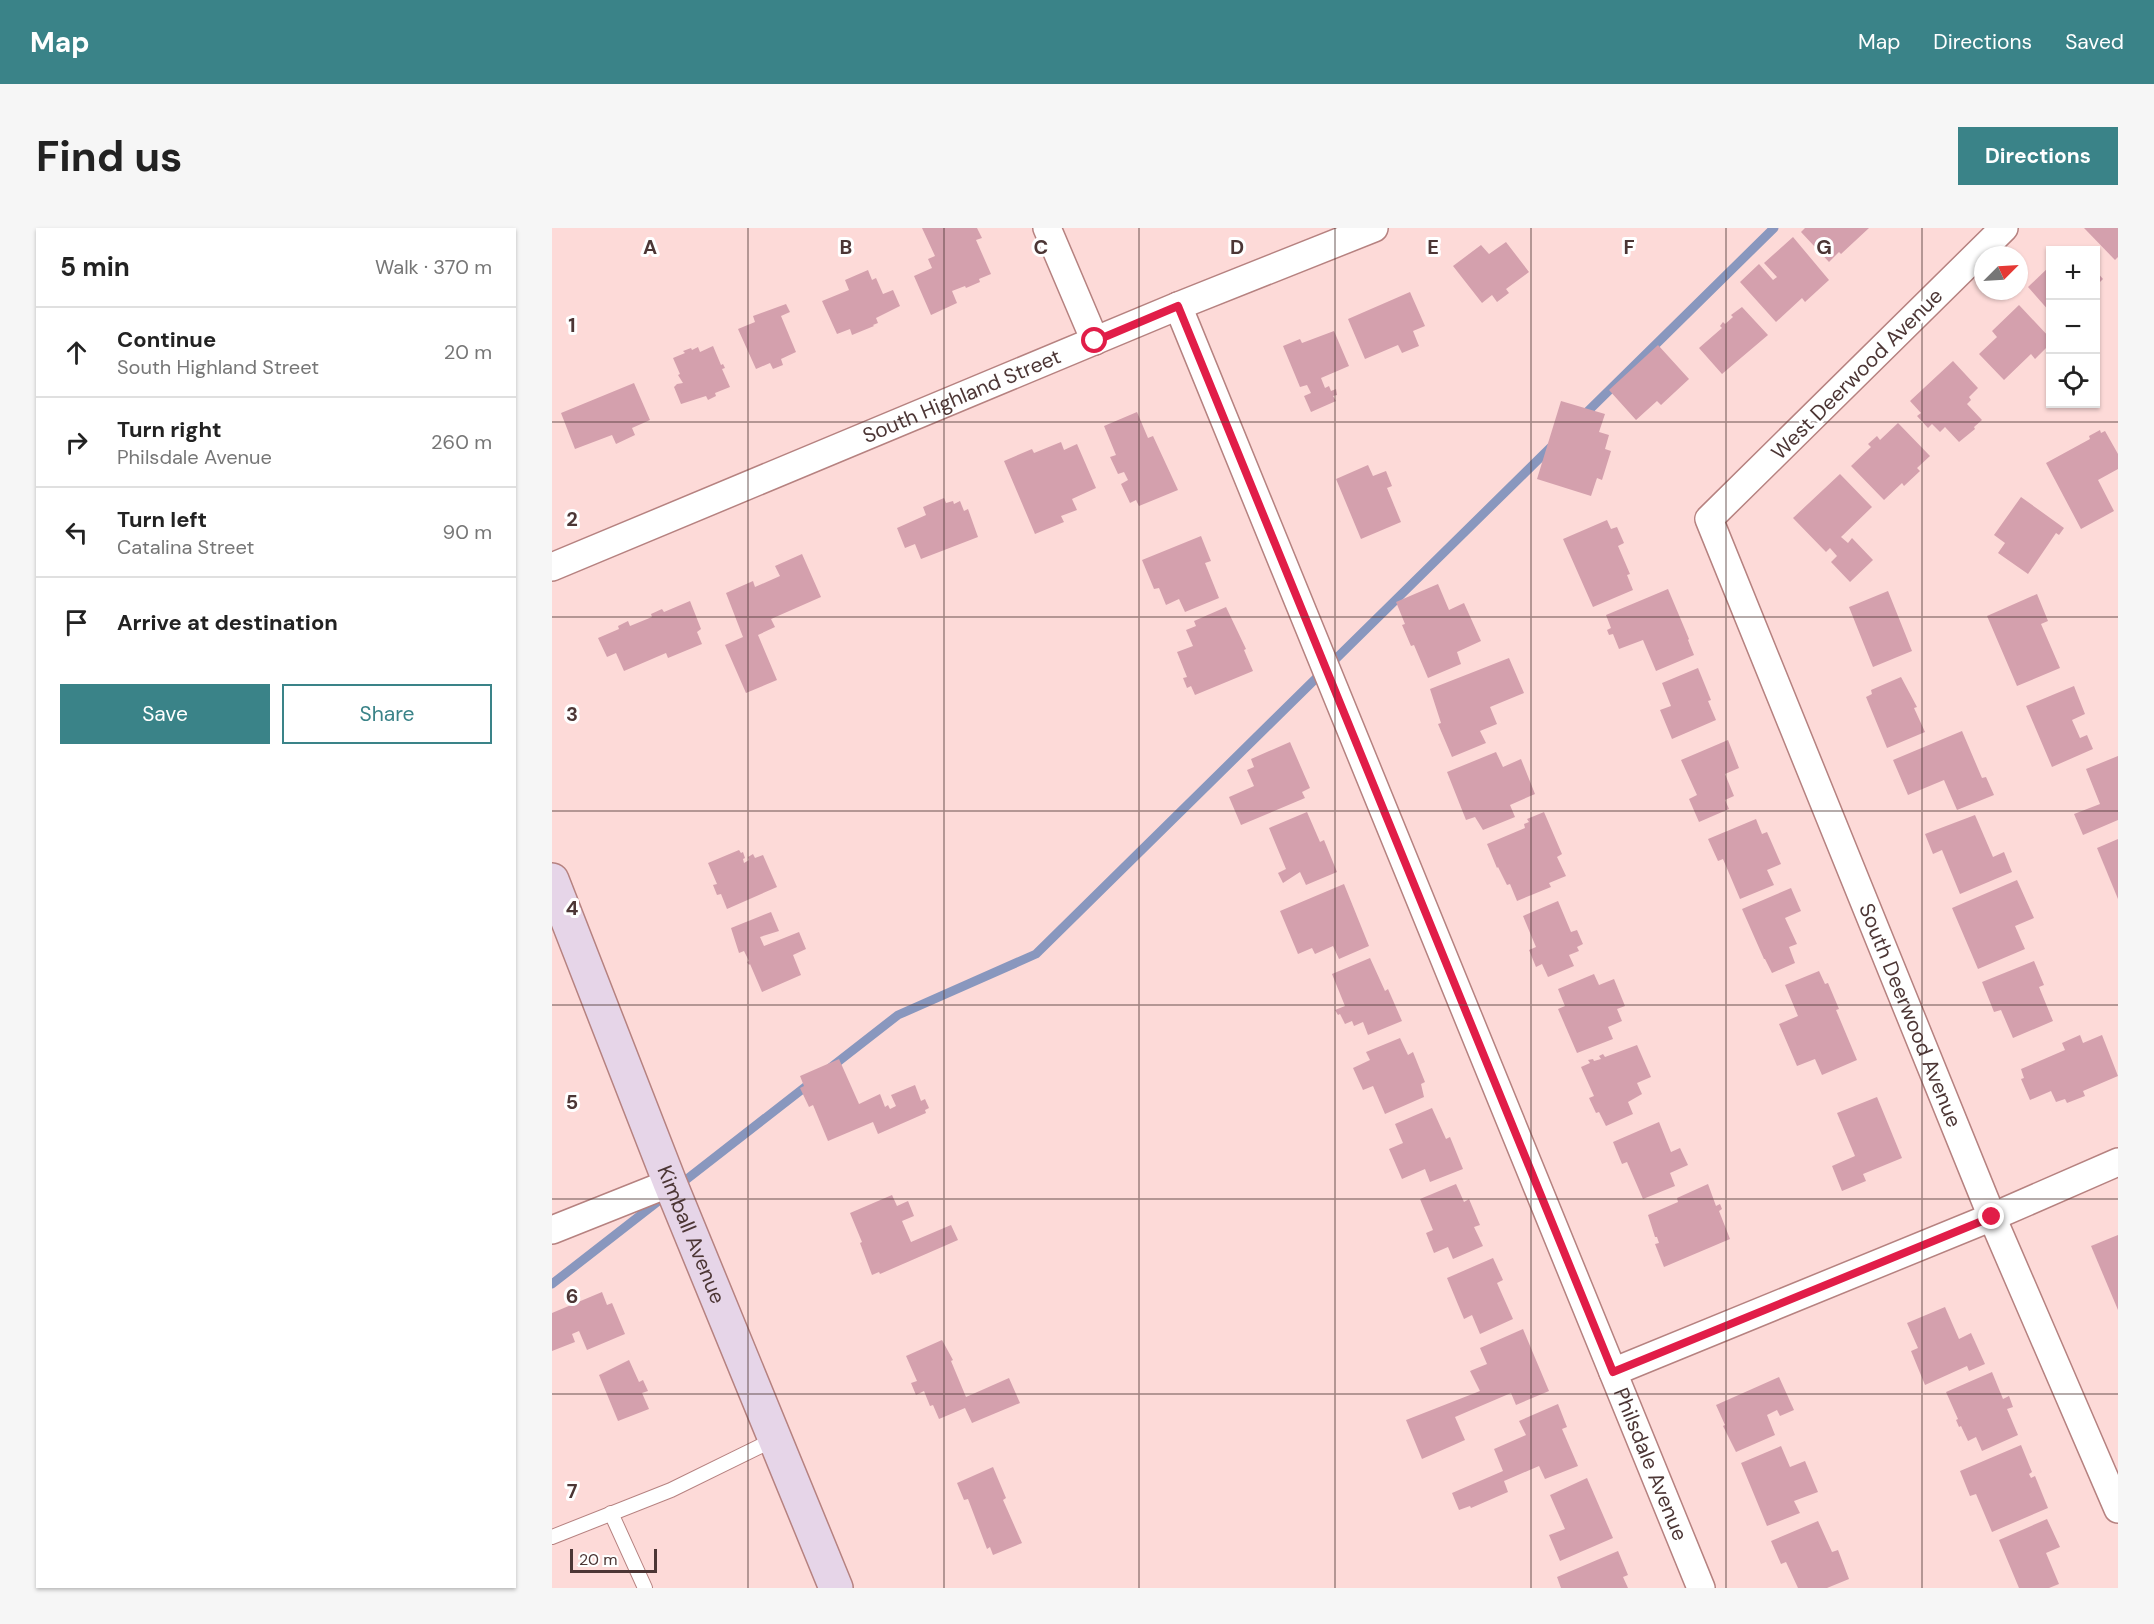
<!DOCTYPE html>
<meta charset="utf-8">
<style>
:root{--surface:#fff;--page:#f6f6f6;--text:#222;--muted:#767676;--line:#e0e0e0;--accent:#3a8388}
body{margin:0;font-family:"DM Sans",sans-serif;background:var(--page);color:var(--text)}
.controls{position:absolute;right:18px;top:18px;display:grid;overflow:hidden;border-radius:0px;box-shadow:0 2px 4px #0004}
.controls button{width:54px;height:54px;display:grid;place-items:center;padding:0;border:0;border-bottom:2px solid var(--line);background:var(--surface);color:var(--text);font:30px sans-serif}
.compass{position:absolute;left:1422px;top:18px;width:54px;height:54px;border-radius:50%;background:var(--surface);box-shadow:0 2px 4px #0004;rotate:66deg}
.scale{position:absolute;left:18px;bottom:15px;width:87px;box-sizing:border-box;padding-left:6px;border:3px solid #4c3635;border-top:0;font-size:16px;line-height:21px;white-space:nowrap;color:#4c3635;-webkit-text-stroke:4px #fff;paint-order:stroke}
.stop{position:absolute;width:18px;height:18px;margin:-14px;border:4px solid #e11d48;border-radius:50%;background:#fff}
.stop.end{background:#e11d48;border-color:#fff;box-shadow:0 2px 6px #0008}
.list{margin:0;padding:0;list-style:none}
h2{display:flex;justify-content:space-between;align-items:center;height:78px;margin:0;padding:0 24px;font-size:26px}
h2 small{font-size:20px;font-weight:400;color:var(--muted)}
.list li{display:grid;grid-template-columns:39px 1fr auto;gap:18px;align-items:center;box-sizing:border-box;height:90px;padding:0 24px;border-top:2px solid var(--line)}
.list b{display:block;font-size:22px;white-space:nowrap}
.list p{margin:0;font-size:20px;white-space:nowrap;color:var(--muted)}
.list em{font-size:20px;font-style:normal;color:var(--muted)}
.actions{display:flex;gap:12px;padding:18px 24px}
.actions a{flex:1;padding:14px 0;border:2px solid var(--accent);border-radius:0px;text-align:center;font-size:21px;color:var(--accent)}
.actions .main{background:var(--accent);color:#fff}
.icon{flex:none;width:33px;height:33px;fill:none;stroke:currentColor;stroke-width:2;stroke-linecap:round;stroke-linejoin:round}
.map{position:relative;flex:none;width:1566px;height:1360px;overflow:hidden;border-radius:0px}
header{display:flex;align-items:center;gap:36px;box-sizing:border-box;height:84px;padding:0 30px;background:var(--accent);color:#fff}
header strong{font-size:28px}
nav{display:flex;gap:33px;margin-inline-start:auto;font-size:21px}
.intro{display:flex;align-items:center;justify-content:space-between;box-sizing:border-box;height:144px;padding:0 36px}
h1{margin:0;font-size:42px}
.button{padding:15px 27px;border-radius:0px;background:var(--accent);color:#fff;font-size:21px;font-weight:700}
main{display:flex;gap:36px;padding:0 36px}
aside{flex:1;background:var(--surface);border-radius:0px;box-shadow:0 2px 4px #0004}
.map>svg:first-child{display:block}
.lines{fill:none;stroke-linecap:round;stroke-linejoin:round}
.stream{stroke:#8997be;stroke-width:9}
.building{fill:#d4a0ad}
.service-casing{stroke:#b68280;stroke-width:16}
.minor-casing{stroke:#b68280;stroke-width:30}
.secondary-casing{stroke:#b68280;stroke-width:36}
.service{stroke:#fff;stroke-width:14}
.minor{stroke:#fff;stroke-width:27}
.secondary{stroke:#e6d5e8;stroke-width:33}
.route{stroke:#e11d48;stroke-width:8}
.grid{fill:none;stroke:#4c3635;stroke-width:1.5;stroke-opacity:0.55}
.labels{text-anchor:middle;stroke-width:6;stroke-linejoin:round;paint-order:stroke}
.street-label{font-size:21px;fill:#4c3635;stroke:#fff}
.grid-label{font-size:20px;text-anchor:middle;font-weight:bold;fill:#4c3635;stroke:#fff;stroke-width:6;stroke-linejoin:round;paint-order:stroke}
</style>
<header>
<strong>Map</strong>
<nav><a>Map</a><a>Directions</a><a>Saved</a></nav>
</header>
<div class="intro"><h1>Find us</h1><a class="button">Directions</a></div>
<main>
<aside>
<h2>5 min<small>Walk · 370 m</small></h2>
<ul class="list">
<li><svg class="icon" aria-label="ahead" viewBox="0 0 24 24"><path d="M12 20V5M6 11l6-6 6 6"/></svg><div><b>Continue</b><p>South Highland Street</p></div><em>20 m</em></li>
<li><svg class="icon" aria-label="right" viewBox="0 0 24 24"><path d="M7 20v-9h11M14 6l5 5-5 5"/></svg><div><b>Turn right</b><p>Philsdale Avenue</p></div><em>260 m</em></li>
<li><svg class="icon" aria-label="left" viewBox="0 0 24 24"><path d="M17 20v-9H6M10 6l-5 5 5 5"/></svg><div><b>Turn left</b><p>Catalina Street</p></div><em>90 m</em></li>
<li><svg class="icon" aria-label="arrive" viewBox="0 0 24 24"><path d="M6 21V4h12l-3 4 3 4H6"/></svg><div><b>Arrive at destination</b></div></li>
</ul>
<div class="actions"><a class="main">Save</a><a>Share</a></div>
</aside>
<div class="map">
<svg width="1566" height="1360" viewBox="0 0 1566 1360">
<rect width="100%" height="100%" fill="#fddad8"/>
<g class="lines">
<g class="stream">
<polyline points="1029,190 1222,0"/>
<polyline points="278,840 346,787 484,726 1000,218"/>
<polyline points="126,958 257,856"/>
<polyline points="0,1056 113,968"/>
</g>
</g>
<g class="building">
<polygon points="370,0 425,0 430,10 424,12 439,46 427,51 428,54 414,60 413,58 400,63 405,75 379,87 362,48 380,40 376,31 383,28"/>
<polygon points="1253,0 1317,0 1289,26 1287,24 1277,34 1249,4"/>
<polygon points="1532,0 1566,0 1566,29 1563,32"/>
<polygon points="1241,9 1277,52 1253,74 1250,70 1224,94 1188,54 1207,36 1221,52 1225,49 1212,35"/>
<polygon points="954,14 977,44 954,61 957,65 945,74 940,67 930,75 901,38 929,17 937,26"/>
<polygon points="1498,38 1498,84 1476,59"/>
<polygon points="316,42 320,52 324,50 331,66 341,62 348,78 324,90 326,95 321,97 322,98 300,107 298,101 285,106 270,73 297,62 293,52"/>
<polygon points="1544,43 1551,51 1544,58"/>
<polygon points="858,64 873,98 861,103 867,118 850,125 846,117 813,131 796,91"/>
<polygon points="234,76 238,84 229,88 244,124 229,131 231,137 221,141 218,135 204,141 186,101 203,94 201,88"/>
<polygon points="1467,77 1498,110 1498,116 1483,131 1479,126 1452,152 1427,126 1445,109 1440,103"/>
<polygon points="1190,79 1216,107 1170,146 1147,120 1170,100 1168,98 1171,94 1173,96 1181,89 1179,87"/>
<polygon points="782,103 797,138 769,150 773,160 777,158 779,163 784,161 785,167 781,168 784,173 759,184 752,168 759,165 755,157 748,159 731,118 748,111 750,115"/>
<polygon points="1106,117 1137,151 1109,177 1105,173 1084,192 1057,162"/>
<polygon points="161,118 169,137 171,136 173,140 170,141 178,159 163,165 164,168 156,172 154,168 129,176 122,159 125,156 131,155 126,147 128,146 121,130 133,125 131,123 139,120 140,122 146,119 148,124"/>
<polygon points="1401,133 1426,160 1417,169 1419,172 1415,176 1430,192 1422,199 1423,201 1407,214 1393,199 1388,204 1380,196 1376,200 1365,188 1369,185 1358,173"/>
<polygon points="82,155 98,192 80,200 83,207 64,216 60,207 23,221 9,185"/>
<polygon points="1009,173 1053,186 1047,204 1057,207 1053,221 1059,223 1050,252 1045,250 1039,268 985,251"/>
<polygon points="585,184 596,210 601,208 626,262 587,278 584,272 578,275 569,256 576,252 572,244 566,246 558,229 564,227 552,198"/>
<polygon points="1346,195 1378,228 1365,240 1368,243 1352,258 1350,255 1332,272 1299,238 1319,219 1316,216 1325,208 1328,212"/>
<polygon points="1548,202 1549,205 1553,203 1566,226 1566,241 1546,252 1562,283 1529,301 1494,235 1538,211 1537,208"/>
<polygon points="509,214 512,222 525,216 544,260 520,271 525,282 509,288 512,294 483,306 452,233 480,221 482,225"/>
<polygon points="816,237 821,248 834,243 840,258 835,260 849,294 809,311 784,251"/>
<polygon points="1288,246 1320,279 1289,309 1296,315 1300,310 1321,332 1298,354 1279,334 1285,328 1278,320 1274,324 1241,290"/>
<polygon points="1469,269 1512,300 1507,307 1504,305 1476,346 1446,325 1453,315 1442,307"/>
<polygon points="392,270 394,275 401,273 402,276 408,273 412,283 416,281 426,309 369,331 363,316 353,320 345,300 374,287 371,279"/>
<polygon points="1055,292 1059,301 1065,299 1072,315 1066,318 1078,346 1075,347 1081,362 1041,379 1011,311"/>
<polygon points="649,308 659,333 653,335 667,370 633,384 627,371 614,377 607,360 602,361 590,332"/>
<polygon points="250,326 269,369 219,391 223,399 206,407 225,452 194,465 173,417 191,409 174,365 201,353 203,359 228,348 223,338"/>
<polygon points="886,356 897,382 912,375 929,413 905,424 909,436 876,450 862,417 859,418 850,397 853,396 844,374"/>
<polygon points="1116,361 1137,411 1136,412 1142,427 1104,443 1091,412 1067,421 1061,406 1057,407 1055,402 1059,400 1054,387"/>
<polygon points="1336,363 1360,423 1321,439 1297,379"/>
<polygon points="1485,366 1496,393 1489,396 1508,440 1465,458 1435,388"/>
<polygon points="138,373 149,401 145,404 150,416 116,430 114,425 72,443 64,425 55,429 46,410 67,401 66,398 76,393 78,398 100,389 99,386 110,381 112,384"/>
<polygon points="674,379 694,421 692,422 701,443 643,467 639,458 635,460 631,450 635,449 625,424 641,418 634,402 644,398 642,393"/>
<polygon points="957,430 972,465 938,479 945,496 928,503 934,515 900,529 886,496 889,495 878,461"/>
<polygon points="1146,440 1159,472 1156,473 1164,492 1120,511 1108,482 1119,478 1110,455"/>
<polygon points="1349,449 1365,479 1362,480 1373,504 1335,520 1314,469 1320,466 1319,462"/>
<polygon points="1522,458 1533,486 1520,492 1528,510 1535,507 1541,521 1500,539 1474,478"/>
<polygon points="1410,503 1430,550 1434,549 1442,567 1405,582 1392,552 1356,567 1341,532"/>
<polygon points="1176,512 1187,540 1173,546 1182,568 1173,572 1177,581 1147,594 1137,571 1145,567 1129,532"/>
<polygon points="738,514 758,560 750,564 753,570 689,597 677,569 702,558 695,542 702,539 699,531"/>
<polygon points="944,524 951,539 969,531 983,566 958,577 963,589 931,602 923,589 914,592 895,544"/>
<polygon points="1566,528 1566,592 1531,607 1522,586 1548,576 1534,541"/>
<polygon points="755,584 768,614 772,612 785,644 754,657 748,644 731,655 726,645 734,641 717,600"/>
<polygon points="992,584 1010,626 1005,629 1014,648 997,655 999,659 965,673 958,656 955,657 946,639 945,640 935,616 973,600 972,596 977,594 975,591"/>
<polygon points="1423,587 1441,629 1452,624 1460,644 1408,666 1390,622 1381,626 1373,606"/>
<polygon points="1204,591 1210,606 1215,604 1229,636 1215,642 1222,657 1188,671 1171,631 1166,633 1156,611"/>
<polygon points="1566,611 1566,671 1545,620"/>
<polygon points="187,622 189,625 191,624 193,630 191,631 192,635 197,632 196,629 201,626 203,630 211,627 225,659 175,681 169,666 165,667 161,657 165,656 156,635"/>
<polygon points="1465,652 1482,690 1463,698 1473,721 1426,741 1400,680"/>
<polygon points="792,656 817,718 787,731 781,718 763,726 760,720 746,726 728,683"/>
<polygon points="1239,660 1249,683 1233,690 1245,716 1237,719 1243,735 1220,745 1213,731 1212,731 1190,681"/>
<polygon points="1006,673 1019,704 1025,702 1031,716 1025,719 1027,723 1017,727 1022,738 996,749 990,736 984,739 977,722 984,719 971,688"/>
<polygon points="219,684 227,703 208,709 212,718 247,704 254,721 241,727 249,747 210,764 198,736 197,737 195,734 197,733 192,723 187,725 179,700"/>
<polygon points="818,730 833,763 836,761 850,793 816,807 811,794 802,798 800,793 793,796 788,786 786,787 783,782 793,778 780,746"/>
<polygon points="1482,733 1492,757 1487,759 1501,793 1461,810 1449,782 1442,784 1430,754"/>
<polygon points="1267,743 1273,756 1276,755 1287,781 1284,782 1305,832 1270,847 1263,831 1245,838 1227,796 1246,788 1233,757"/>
<polygon points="1042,746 1047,757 1062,751 1073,778 1065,781 1070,793 1056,799 1061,811 1025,825 1006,781 1013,778 1006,761"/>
<polygon points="1528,807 1531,815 1550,807 1566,848 1531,863 1533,868 1515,875 1513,871 1504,874 1499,863 1478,872 1469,851 1472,850 1469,841 1513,822 1510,815"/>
<polygon points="848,810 856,827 861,824 873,854 869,856 872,869 833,886 821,858 811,862 801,840 818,832 814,824"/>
<polygon points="1085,817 1099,849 1085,855 1090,866 1076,874 1081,886 1054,898 1047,884 1044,885 1037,870 1042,868 1029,839 1038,835 1036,832 1041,831 1042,833 1049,831 1047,828 1051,826 1053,829"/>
<polygon points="287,831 307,876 328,866 333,879 336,877 338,881 344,878 339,867 363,857 369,873 373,871 377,880 373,882 374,885 326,906 321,894 276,913 261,877 257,879 248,860 252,858 248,848"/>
<polygon points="1325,869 1350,930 1311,946 1314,953 1290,963 1280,938 1303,928 1285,885"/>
<polygon points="880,880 894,911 898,909 911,941 878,954 873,941 850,951 837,921 851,915 843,896"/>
<polygon points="1107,894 1119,924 1128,920 1136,937 1118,945 1123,958 1091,971 1075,934 1070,936 1061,914"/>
<polygon points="904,956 912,974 917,971 928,997 922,999 931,1018 901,1031 896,1019 882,1025 874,1005 881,1002 868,971"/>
<polygon points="1156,956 1164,978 1168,976 1170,981 1167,983 1178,1011 1112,1039 1103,1016 1107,1015 1105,1009 1103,1009 1096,987 1126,974 1125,970"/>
<polygon points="340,967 345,978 356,973 362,988 350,993 359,1014 399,997 406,1012 328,1046 327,1044 320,1047 308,1015 310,1014 298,985"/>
<polygon points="1566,1007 1566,1082 1539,1018"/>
<polygon points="941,1030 951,1052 945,1055 961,1091 928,1106 920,1087 912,1091 895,1050"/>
<polygon points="50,1064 55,1077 60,1075 73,1106 35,1122 27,1103 20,1106 23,1114 0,1123 0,1085"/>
<polygon points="1393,1079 1407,1111 1419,1105 1433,1136 1417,1143 1415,1138 1373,1157 1359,1123 1366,1120 1355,1095"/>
<polygon points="971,1101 997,1163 964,1177 959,1165 903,1189 913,1212 870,1231 854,1192 928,1163 918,1143 935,1136 928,1120"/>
<polygon points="390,1112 401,1132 399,1133 414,1169 457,1150 468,1175 420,1195 413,1180 387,1191 381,1177 378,1178 372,1163 364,1167 359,1155 365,1153 354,1128"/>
<polygon points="77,1132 87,1154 91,1152 96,1163 90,1165 97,1181 66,1193 47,1147"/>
<polygon points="1440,1144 1451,1171 1457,1168 1461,1179 1455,1181 1466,1207 1430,1223 1424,1209 1416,1213 1409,1198 1407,1199 1404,1192 1406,1191 1394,1164"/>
<polygon points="1227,1149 1242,1182 1228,1188 1225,1182 1215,1187 1223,1207 1184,1224 1171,1198 1173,1197 1164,1177"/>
<polygon points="1006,1176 1015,1199 1010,1201 1026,1238 993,1251 987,1238 952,1253 956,1264 919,1280 918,1278 907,1282 900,1265 951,1243 942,1221 974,1207 967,1193"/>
<polygon points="1469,1217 1480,1244 1477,1246 1479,1250 1483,1248 1496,1280 1440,1304 1424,1266 1418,1268 1408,1243"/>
<polygon points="1229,1218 1238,1239 1253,1233 1266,1264 1242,1273 1248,1285 1215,1298 1189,1235"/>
<polygon points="441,1239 454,1270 451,1272 470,1315 441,1327 438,1319 435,1321 416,1271 412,1272 405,1255"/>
<polygon points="1035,1250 1061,1310 1008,1333 997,1307 1013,1301 998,1267"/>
<polygon points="1495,1291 1508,1319 1494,1325 1507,1356 1497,1360 1467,1360 1447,1312"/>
<polygon points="1266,1293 1280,1324 1286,1322 1297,1351 1275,1360 1246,1360 1234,1334 1229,1336 1219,1313"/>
<polygon points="1066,1323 1076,1347 1071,1349 1076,1360 1009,1360 1005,1349"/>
</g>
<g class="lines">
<g class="service-casing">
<g id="service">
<polyline points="59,1285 93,1360"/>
<polyline points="0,1309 119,1262 223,1211"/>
</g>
</g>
<g class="minor-casing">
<g id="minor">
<polyline points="495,0 543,113"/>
<path id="s1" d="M1452 0 1157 291 1440 989 1566 1281"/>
<path id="s2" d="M626 78 1149 1360"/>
<path id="s3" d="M0 339 626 78 822 0"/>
<polyline points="0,1002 118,955"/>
<polyline points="1061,1144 1440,989 1566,934"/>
</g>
</g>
<g class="secondary-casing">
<g id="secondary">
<path id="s4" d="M0 652 118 955 284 1360"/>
</g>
</g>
<use href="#service" class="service"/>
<use href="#minor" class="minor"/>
<use href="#secondary" class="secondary"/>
</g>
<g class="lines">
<polyline class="route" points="543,113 626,78 1061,1144 1440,989"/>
</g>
<path class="grid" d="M196 0V1360M392 0V1360M587 0V1360M783 0V1360M979 0V1360M1174 0V1360M1370 0V1360M0 194H1566M0 389H1566M0 583H1566M0 777H1566M0 971H1566M0 1166H1566"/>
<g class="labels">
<g class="street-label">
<text transform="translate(1305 146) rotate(-45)" y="7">West Deerwood Avenue</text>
<text dy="7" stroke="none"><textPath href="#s3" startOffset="444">South Highland Street</textPath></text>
<text dy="7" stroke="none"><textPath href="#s1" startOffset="950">South Deerwood Avenue</textPath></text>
<text dy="7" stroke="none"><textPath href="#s4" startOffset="381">Kimball Avenue</textPath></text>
<text dy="7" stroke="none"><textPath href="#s2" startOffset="1251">Philsdale Avenue</textPath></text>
</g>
</g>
<g class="grid-label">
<text x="98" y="26">A</text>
<text x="294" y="26">B</text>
<text x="489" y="26">C</text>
<text x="685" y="26">D</text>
<text x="881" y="26">E</text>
<text x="1077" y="26">F</text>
<text x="1272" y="26">G</text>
<text x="20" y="104">1</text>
<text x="20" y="298">2</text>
<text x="20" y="493">3</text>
<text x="20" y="687">4</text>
<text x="20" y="881">5</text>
<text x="20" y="1075">6</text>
<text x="20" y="1270">7</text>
</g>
</svg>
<div class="controls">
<button>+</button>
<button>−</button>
<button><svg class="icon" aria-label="locate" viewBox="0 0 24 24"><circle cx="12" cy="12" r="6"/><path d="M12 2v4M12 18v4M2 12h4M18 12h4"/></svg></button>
</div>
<svg class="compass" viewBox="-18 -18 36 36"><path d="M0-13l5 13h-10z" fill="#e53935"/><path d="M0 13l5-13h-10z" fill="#767676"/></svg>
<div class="scale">20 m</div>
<div class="stop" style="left:543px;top:113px"></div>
<div class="stop end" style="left:1440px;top:989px"></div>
</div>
</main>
